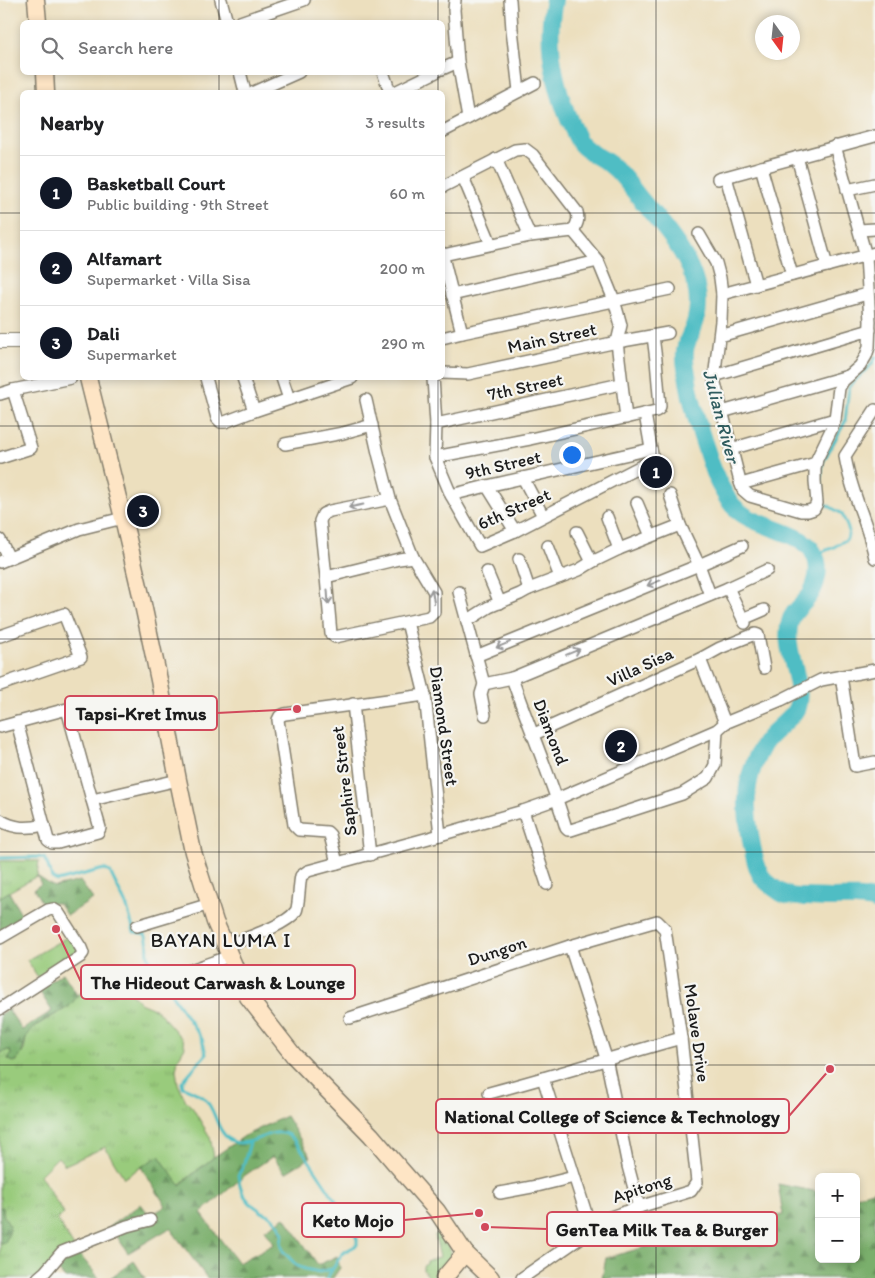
<!DOCTYPE html>
<meta charset="utf-8">
<style>
:root{--surface:#fff;--page:#f6f6f6;--text:#202124;--muted:#757577;--line:#e0e0e0;--accent:#111827}
body{margin:0;font-family:Itim,sans-serif;background:var(--page);color:var(--text)}
.controls{position:absolute;right:15px;bottom:15px;display:grid;overflow:hidden;border-radius:8px;box-shadow:0 2px 8px #0003}
.controls button{width:45px;height:45px;display:grid;place-items:center;padding:0;border:0;border-bottom:1px solid var(--line);background:var(--surface);color:var(--text);font:25px sans-serif}
.compass{position:absolute;left:755px;top:15px;width:45px;height:45px;border-radius:50%;background:var(--surface);box-shadow:0 2px 8px #0003;rotate:165deg}
.you{position:absolute;left:571px;top:454px;width:18px;height:18px;margin:-12px;border:4px solid #fff;border-radius:50%;background:#1a73e8;box-shadow:0 0 0 8px #1a73e833}
.badge{display:grid;place-items:center;width:32px;height:32px;border-radius:50%;background:var(--accent);color:#fff;font-size:16px;font-weight:700}
.pin{position:absolute;translate:-50% -50%;border:2px solid #fff;box-shadow:0 1px 5px #0006}
.list{margin:0;padding:0;list-style:none}
h2{display:flex;justify-content:space-between;align-items:center;height:65px;margin:0;padding:0 20px;font-size:21px}
h2 small{font-size:16px;font-weight:400;color:var(--muted)}
.list li{display:grid;grid-template-columns:32px 1fr auto;gap:15px;align-items:center;box-sizing:border-box;height:75px;padding:0 20px;border-top:1px solid var(--line)}
.list b{display:block;font-size:19px;white-space:nowrap}
.list p{margin:0;font-size:16px;white-space:nowrap;color:var(--muted)}
.list em{font-size:16px;font-style:normal;color:var(--muted)}
.icon{flex:none;width:28px;height:28px;fill:none;stroke:currentColor;stroke-width:2;stroke-linecap:round;stroke-linejoin:round}
.map{position:relative;flex:none;width:875px;height:1278px;overflow:hidden}
.search{position:absolute;background:var(--surface);box-shadow:0 2px 8px #0003;left:20px;top:20px;width:425px;height:55px;display:flex;align-items:center;gap:12px;box-sizing:border-box;padding:0 18px;border-radius:8px;color:var(--muted);font-size:19px}
.panel{position:absolute;background:var(--surface);box-shadow:0 2px 8px #0003;left:20px;top:90px;width:425px;height:290px;border-radius:8px}
.map>svg:first-child{display:block}
.grass{fill:url(#grass-tufts);stroke:#5a744c}
.forest{fill:url(#forest-firs);stroke:#4b6644}
.lines{fill:none;stroke-linecap:round;stroke-linejoin:round}
.stream{stroke:#4fbdc4;stroke-width:3}
.river{stroke:#4fbdc4;stroke-width:18}
.minor-casing{stroke:#847e6d;stroke-width:14}
.tertiary-casing{stroke:#847e6d;stroke-width:16}
.secondary-casing{stroke:#847e6d;stroke-width:19}
.minor{stroke:#fff;stroke-width:11}
.tertiary{stroke:#fff;stroke-width:14}
.secondary{stroke:#fee5c5;stroke-width:16}
.oneway{stroke:#999}
.grid{fill:none;stroke:#1c1c1c;stroke-width:1;stroke-opacity:0.55}
.labels{text-anchor:middle;stroke-width:4.5;stroke-linejoin:round;paint-order:stroke}
.street-label{font-size:18px;fill:#1c1c1c;stroke:#f6f6f2}
.water-label{font-size:19px;font-style:italic;fill:#305c5f;stroke:#f6f6f2}
.quarter-label{font-size:20px;letter-spacing:1px;fill:#1c1c1c;stroke:#f6f6f2}
.leader{fill:none;stroke:#d1495b;stroke-width:2}
.callout-dot{fill:#d1495b;stroke:#f6f6f2;stroke-width:2}
.callout{fill:#f6f6f2;stroke:#d1495b;stroke-width:2}
.callout-label{font-size:19px;text-anchor:middle;font-weight:bold;fill:#1c1c1c}
</style>
<div class="map">
<svg width="875" height="1278" viewBox="0 0 875 1278">
<defs>
<pattern id="grass-tufts" width="24" height="20" patternUnits="userSpaceOnUse" patternTransform="scale(1.25)"><rect width="24" height="20" fill="#99cb7c"/><path d="M3 7l-1-3M5 7V3M7 7l1-3M15 17l-1-3M17 17v-4M19 17l1-3" fill="none" stroke="#83ae6b"/></pattern>
<pattern id="forest-firs" width="22" height="20" patternUnits="userSpaceOnUse" patternTransform="scale(1.25)"><rect width="22" height="20" fill="#7aaf6c"/><path d="M5 1l3.5 6h-7zM16 11l3.5 6h-7z" fill="#638e58"/></pattern>
</defs>
<rect width="100%" height="100%" fill="#f6f6f2"/>
<filter id="ink" filterUnits="userSpaceOnUse"><feTurbulence type="fractalNoise" baseFrequency=".02" numOctaves="2"/><feDisplacementMap in="SourceGraphic" scale="10" xChannelSelector="R" yChannelSelector="G"/><feConvolveMatrix kernelMatrix="1 2 1 2 8 2 1 2 1" color-interpolation-filters="sRGB"/></filter>
<filter id="wash" filterUnits="userSpaceOnUse"><feTurbulence type="fractalNoise" baseFrequency=".0096" numOctaves="4" result="noise"/><feDisplacementMap in="SourceGraphic" scale="20" xChannelSelector="R" yChannelSelector="G"/><feGaussianBlur stdDeviation="1.12" result="paint"/><feColorMatrix in="noise" values="0 0 0 0 0 0 0 0 0 0 0 0 0 0 0 0 0 1.4 0 .05"/><feComposite in="paint" operator="in"/></filter>
<g filter="url(#wash)">
<rect width="100%" height="100%" fill="#ecdfbe"/>
<g class="grass">
<polygon points="0,861 39,861 37,876 0,897"/>
<polygon points="69,936 79,951 39,979 27,960"/>
<polygon points="89,988 99,994 108,996 121,988 132,994 140,1003 157,1010 183,1040 185,1047 178,1059 176,1070 178,1084 186,1101 192,1107 210,1137 214,1157 179,1185 159,1156 124,1178 105,1147 65,1165 58,1157 40,1175 64,1214 57,1219 75,1249 54,1266 35,1278 0,1278 0,1243 5,1242 3,1208 0,1207 0,1053 8,1050 10,1050 11,1054 8,1059 13,1062 17,1061 24,1050 27,1033 42,1022 67,1008 73,1001 77,995"/>
<path d="M442 1229C454 1253 453 1257 438 1278H430L423 1270V1266L427 1264V1261L440 1257 435 1235Z"/>
</g>
<g class="forest">
<path d="M37 876 54 887 80 881 93 899 67 916C58 903 60 899 44 907L34 889 41 884Z"/>
<polygon points="9,892 24,919 0,932 0,897"/>
<path d="M63 973 77 995C72 1007 64 1009 54 1015 46 1018 38 1024 31 1030 21 1038 27 1057 13 1062L8 1059 11 1054 10 1050H8L0 1053V1014L8 1009 22 1030 52 1011 38 989Z"/>
<polygon points="286,1116 311,1157 285,1173 273,1156 244,1176 201,1213 238,1263 274,1244 265,1230 285,1217 318,1265 337,1256 340,1268 333,1278 207,1278 170,1228 128,1253 110,1226 141,1204 150,1216 166,1206 141,1167 159,1156 180,1185 214,1157 246,1135"/>
<polygon points="778,1184 819,1192 819,1259 856,1259 856,1196 875,1190 875,1278 602,1278 606,1258 738,1221 783,1215"/>
<path d="M0 1207 3 1208C3 1220 6 1216 9 1225 11 1230 8 1237 5 1242L0 1243Z"/>
<polygon points="75,1249 99,1278 65,1278 54,1266"/>
<polygon points="134,1261 145,1278 110,1278"/>
</g>
<g class="lines">
<g class="stream">
<polyline points="815,555 834,547 847,539 849,531 842,514 824,503 821,478 823,462 845,422 849,387 872,364 875,357"/>
<path d="M0 858 37 857 44 858 48 866 52 878 57 881 104 869 110 872 127 907 134 932 140 933 145 934C149 941 147 947 148 955 149 960 152 965 155 970L202 1039 206 1054 182 1082 183 1087C190 1090 198 1093 204 1098 216 1109 216 1131 230 1140 249 1151 267 1127 286 1134 293 1137 298 1145 302 1150L344 1213 357 1239V1245L346 1251 342 1254 327 1278"/>
<polyline points="250,1142 243,1167 238,1175 240,1185 243,1194 250,1203 262,1212 269,1215 279,1224 283,1234 281,1242 283,1251 297,1266 305,1269 319,1272 332,1269"/>
</g>
<path class="river" d="M554 0C546 37 553 77 566 112 570 122 574 134 580 143 589 154 602 157 612 166 623 175 630 186 638 196 655 217 674 237 686 260 697 280 702 304 694 326 691 335 685 343 685 352 684 362 687 371 688 381 692 405 699 429 707 452 711 465 715 478 722 489 727 499 734 509 744 515 761 527 803 533 813 552 822 567 817 587 806 600 800 607 792 613 790 622 782 649 805 682 797 707 793 719 770 732 763 745 754 761 747 781 747 799 746 815 753 864 762 877 766 882 774 888 780 892 788 897 797 897 807 897 815 897 822 898 830 898 845 898 861 896 875 901"/>
</g>
</g>
<g filter="url(#ink)">
<g class="lines">
<g class="minor-casing">
<g id="minor">
<polyline points="221,0 227,22"/>
<polyline points="455,0 454,10 458,62 468,118"/>
<polyline points="510,0 512,29 519,91"/>
<polyline points="240,22 304,0"/>
<polyline points="442,69 458,62"/>
<polyline points="240,72 245,92"/>
<polyline points="383,72 390,92"/>
<polyline points="254,92 299,72"/>
<polyline points="395,92 436,72"/>
<polyline points="442,132 535,83"/>
<polyline points="797,157 827,266"/>
<polyline points="496,159 530,236"/>
<polyline points="761,167 792,275"/>
<polyline points="463,177 491,244"/>
<polyline points="726,177 756,285"/>
<polyline points="718,179 875,136"/>
<path d="M442 187 515 150 525 149 533 155 577 212C579 220 577 224 573 231"/>
<polyline points="847,190 875,184"/>
<polyline points="859,230 875,229"/>
<polyline points="699,234 716,263 720,278 722,294 721,321 714,379 740,482 743,490 750,496 801,511 808,511 814,509 817,503 815,481 815,468 817,459 831,430 835,419 839,388 843,381 860,366 866,356 869,347 870,321 866,256 835,146"/>
<polyline points="442,253 462,333"/>
<polyline points="443,255 530,236 573,231 598,261 614,300 621,325 617,342 626,418"/>
<polyline points="722,294 875,253"/>
<polyline points="452,295 598,261"/>
<polyline points="720,336 867,294"/>
<polyline points="442,338 462,333 670,289"/>
<polyline points="442,373 468,374 617,342 668,333"/>
<polyline points="714,376 870,330"/>
<polyline points="206,378 217,418 221,422 225,422 254,411 352,378"/>
<polyline points="243,378 254,411"/>
<polyline points="282,378 289,399"/>
<polyline points="433,378 436,424 435,457 451,495 480,546 515,531 653,460 645,414"/>
<polyline points="0,394 13,390 71,378"/>
<polyline points="366,400 378,453 390,499 413,557 434,592 434,612 429,617 335,637 331,634 326,577 320,521 323,514 330,511 390,499"/>
<path d="M875 410 845 456C850 491 868 523 875 558"/>
<polyline points="722,412 848,376"/>
<polyline points="436,424 621,384"/>
<polyline points="285,444 343,433 372,425"/>
<polyline points="731,449 835,419"/>
<polyline points="435,457 530,439 656,411 659,409 660,406 656,360 653,336"/>
<polyline points="0,458 31,448 13,390"/>
<polyline points="523,478 543,516"/>
<polyline points="741,484 816,463"/>
<polyline points="487,486 515,531"/>
<polyline points="451,495 487,486 651,449"/>
<polyline points="670,495 680,525 699,565 710,595"/>
<polyline points="637,503 651,536"/>
<polyline points="607,517 619,549"/>
<polyline points="577,532 592,562"/>
<polyline points="0,540 9,558"/>
<polyline points="548,546 560,577"/>
<polyline points="519,559 529,589"/>
<polyline points="0,562 79,529 123,518"/>
<polyline points="487,572 500,603"/>
<polyline points="326,577 399,559 413,557"/>
<polyline points="728,588 745,623"/>
<polyline points="459,592 484,684 481,694 485,715"/>
<polyline points="743,619 764,610"/>
<polyline points="467,621 489,607 520,594 529,589 579,570 592,562 619,549 680,525"/>
<polyline points="407,622 425,695 440,835"/>
<polyline points="0,636 64,614 81,657 0,685"/>
<polyline points="476,656 699,565 742,546"/>
<polyline points="700,659 720,648 755,634 758,635 764,668"/>
<polyline points="841,676 855,766 875,762"/>
<path d="M512 678C529 728 551 777 566 828L568 830H571L682 794 708 778 715 765 717 730"/>
<polyline points="484,684 512,678 728,588 767,570"/>
<polyline points="353,704 370,855"/>
<polyline points="17,722 44,825 48,840 52,843 58,843 98,832 100,828 92,800"/>
<polyline points="0,727 67,709 92,800 178,780"/>
<polyline points="532,735 700,659 725,723"/>
<polyline points="523,811 547,884"/>
<path d="M0 820C14 829 28 829 44 825"/>
<polyline points="337,863 330,835 327,832 299,830 294,825 278,720 280,716 285,714 425,695"/>
<polyline points="137,926 210,904"/>
<polyline points="0,938 48,910 53,909 58,912 81,948 83,953 80,957 0,1009"/>
<path d="M225 946C243 939 286 926 296 911 299 906 299 884 301 876L308 871 440 835 523 811 557 799 717 730 725 723 781 700 821 680 875 670"/>
<polyline points="570,946 606,1058 628,1166 639,1207"/>
<polyline points="176,978 188,971 230,956"/>
<polyline points="350,1018 570,946 657,921 665,929 681,1038 697,1182 691,1191 639,1207 599,1221 583,1236 522,1278"/>
<polyline points="543,1078 591,1229"/>
<path d="M489 1093C553 1076 617 1056 681 1038"/>
<polyline points="500,1193 537,1186 574,1177"/>
<polyline points="38,1278 45,1272 62,1252 127,1226 150,1220"/>
</g>
</g>
<g class="tertiary-casing">
<polyline id="tertiary" points="0,341 22,341"/>
</g>
<g class="secondary-casing">
<g id="secondary">
<polyline points="36,0 38,22"/>
<polyline points="45,72 46,92"/>
<polyline points="88,378 123,518 141,595 159,680 178,780 193,852 215,922 248,997 294,1056 371,1135 395,1163 437,1211 465,1253 491,1278"/>
<polyline points="444,1278 465,1253"/>
</g>
</g>
<use href="#minor" class="minor"/>
<use href="#tertiary" class="tertiary"/>
<use href="#secondary" class="secondary"/>
</g>
<defs><path id="oneway-shaft" d="M-6 0H5M1.5-3L5.5 0L1.5 3" fill="none" stroke-width="1.6" stroke-linecap="round" stroke-linejoin="round" transform="scale(1.25)"/></defs>
<g class="oneway">
<use href="#oneway-shaft" transform="translate(356 506) rotate(169)"/>
<use href="#oneway-shaft" transform="translate(654 583) rotate(158)"/>
<use href="#oneway-shaft" transform="translate(433 596) rotate(-100)"/>
<use href="#oneway-shaft" transform="translate(328 597) rotate(86)"/>
<use href="#oneway-shaft" transform="translate(503 645) rotate(158)"/>
<use href="#oneway-shaft" transform="translate(573 652) rotate(-22)"/>
</g>
</g>
<path class="grid" d="M219 0V22M438 0V22M656 0V1278M219 72V92M438 72V92M0 213H22M442 213H875M219 378V1278M438 378V1278M0 426H875M0 639H875M0 852H875M0 1065H875"/>
<g class="labels">
<g class="street-label">
<text transform="translate(552 338) rotate(-12)" y="6">Main Street</text>
<text transform="translate(525 387) rotate(-12)" y="6">7th Street</text>
<text transform="translate(503 465) rotate(-13)" y="6">9th Street</text>
<text transform="translate(514 509) rotate(-24)" y="6">6th Street</text>
<text transform="translate(640 667) rotate(-25)" y="6">Villa Sisa</text>
<text transform="translate(444 726) rotate(82)" y="6">Diamond Street</text>
<text transform="translate(551 732) rotate(69)" y="6">Diamond</text>
<text transform="translate(344 781) rotate(-97)" y="6">Saphire Street</text>
<text transform="translate(497 951) rotate(-18)" y="6">Dungon</text>
<text transform="translate(697 1033) rotate(82)" y="6">Molave Drive</text>
<text transform="translate(642 1188) rotate(-18)" y="6">Apitong</text>
</g>
<g class="water-label">
<text transform="translate(722 416) rotate(75)" y="7">Julian River</text>
</g>
<g class="quarter-label">
<text x="221" y="947">BAYAN LUMA I</text>
</g>
</g>
<path class="leader" d="M297 709L217 713M56 929L81 982M830 1069L789 1116M479 1213L404 1220M485 1227L547 1229"/>
<g class="callout-dot">
<circle cx="297" cy="709" r="5"/>
<circle cx="56" cy="929" r="5"/>
<circle cx="830" cy="1069" r="5"/>
<circle cx="479" cy="1213" r="5"/>
<circle cx="485" cy="1227" r="5"/>
</g>
<g class="callout">
<rect x="65" y="696" width="152" height="34" rx="5"/>
<rect x="81" y="965" width="274" height="34" rx="5"/>
<rect x="436" y="1099" width="353" height="34" rx="5"/>
<rect x="302" y="1203" width="102" height="34" rx="5"/>
<rect x="547" y="1212" width="230" height="34" rx="5"/>
</g>
<g class="callout-label">
<text x="141" y="720">Tapsi-Kret Imus</text>
<text x="218" y="989">The Hideout Carwash &amp; Lounge</text>
<text x="612" y="1123">National College of Science &amp; Technology</text>
<text x="353" y="1227">Keto Mojo</text>
<text x="662" y="1236">GenTea Milk Tea &amp; Burger</text>
</g>
</svg>
<div class="controls">
<button>+</button>
<button>−</button>
</div>
<svg class="compass" viewBox="-18 -18 36 36"><path d="M0-13l5 13h-10z" fill="#e53935"/><path d="M0 13l5-13h-10z" fill="#757577"/></svg>
<div class="you"></div>
<div class="pin badge" style="left:656px;top:472px">1</div>
<div class="pin badge" style="left:621px;top:746px">2</div>
<div class="pin badge" style="left:143px;top:511px">3</div>
<div class="search"><svg class="icon" aria-label="search" viewBox="0 0 24 24"><circle cx="10" cy="10" r="6"/><path d="M15 15l6 6"/></svg>Search here</div>
<section class="panel">
<h2>Nearby<small>3 results</small></h2>
<ul class="list">
<li><span class="badge">1</span><div><b>Basketball Court</b><p>Public building · 9th Street</p></div><em>60 m</em></li>
<li><span class="badge">2</span><div><b>Alfamart</b><p>Supermarket · Villa Sisa</p></div><em>200 m</em></li>
<li><span class="badge">3</span><div><b>Dali</b><p>Supermarket</p></div><em>290 m</em></li>
</ul>
</section>
</div>
